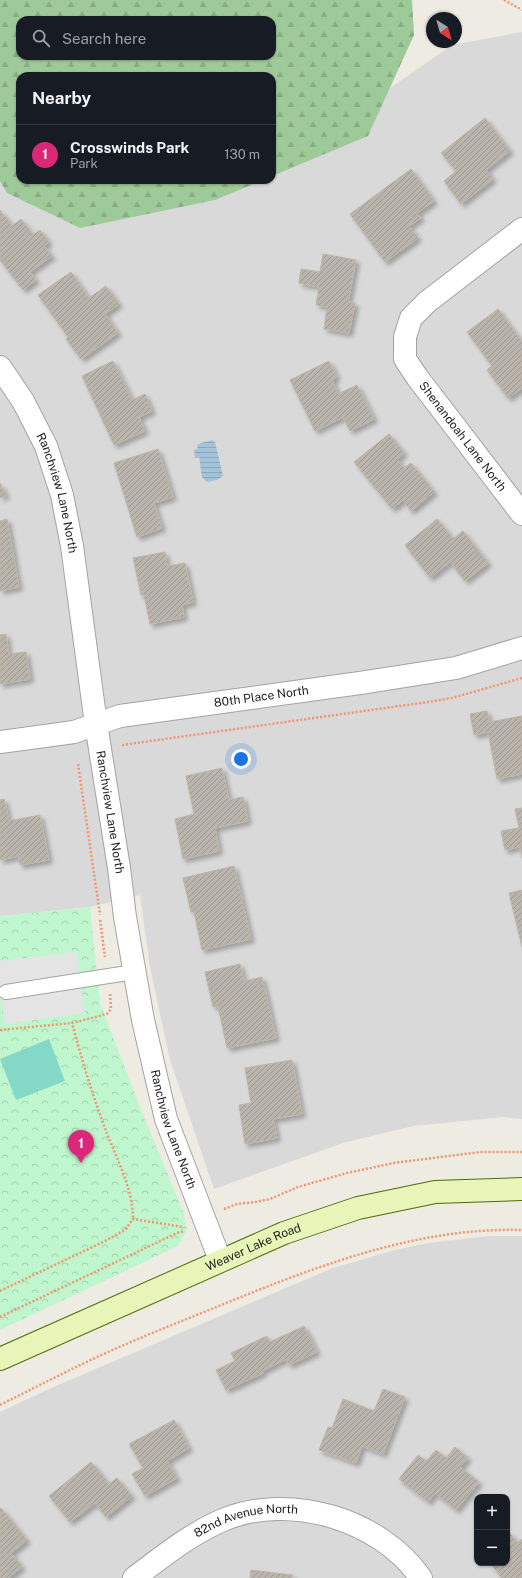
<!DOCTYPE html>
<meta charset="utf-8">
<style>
:root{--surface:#171b24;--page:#20242c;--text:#f1f3f6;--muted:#9ea1a6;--line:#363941;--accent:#db2777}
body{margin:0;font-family:"Public Sans",sans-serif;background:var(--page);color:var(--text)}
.controls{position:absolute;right:12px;bottom:12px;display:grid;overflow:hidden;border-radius:8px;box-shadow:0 1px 3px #0004}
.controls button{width:36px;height:36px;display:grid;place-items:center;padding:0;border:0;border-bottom:1px solid var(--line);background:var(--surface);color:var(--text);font:20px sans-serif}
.compass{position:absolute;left:426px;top:12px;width:36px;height:36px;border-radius:50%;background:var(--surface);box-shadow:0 1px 3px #0004;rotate:143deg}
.you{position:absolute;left:241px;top:759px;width:14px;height:14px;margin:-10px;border:3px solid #fff;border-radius:50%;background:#1a73e8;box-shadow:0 0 0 6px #1a73e833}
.badge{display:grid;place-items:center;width:26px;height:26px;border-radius:50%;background:var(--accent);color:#fff;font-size:13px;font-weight:700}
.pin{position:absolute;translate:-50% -33px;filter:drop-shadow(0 1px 2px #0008)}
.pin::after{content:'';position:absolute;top:21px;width:14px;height:12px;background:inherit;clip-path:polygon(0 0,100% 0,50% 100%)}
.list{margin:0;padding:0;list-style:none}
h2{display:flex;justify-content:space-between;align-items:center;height:52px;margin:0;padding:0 16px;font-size:17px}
h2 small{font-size:13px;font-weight:400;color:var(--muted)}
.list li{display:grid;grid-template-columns:26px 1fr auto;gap:12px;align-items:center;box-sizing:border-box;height:60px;padding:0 16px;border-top:1px solid var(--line)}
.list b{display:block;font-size:15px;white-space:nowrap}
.list p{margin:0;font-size:13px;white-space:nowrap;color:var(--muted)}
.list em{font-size:13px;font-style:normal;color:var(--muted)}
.icon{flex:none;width:22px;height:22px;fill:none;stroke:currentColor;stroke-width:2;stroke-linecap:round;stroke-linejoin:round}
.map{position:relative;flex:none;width:522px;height:1578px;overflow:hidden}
.search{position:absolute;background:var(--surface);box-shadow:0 1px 3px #0004;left:16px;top:16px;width:260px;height:44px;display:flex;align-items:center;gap:10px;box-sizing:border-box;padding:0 14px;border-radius:12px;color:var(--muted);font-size:15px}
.panel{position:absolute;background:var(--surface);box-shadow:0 1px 3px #0004;left:16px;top:72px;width:260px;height:112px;border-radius:12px}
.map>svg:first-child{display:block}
.residential{fill:#dad9d9;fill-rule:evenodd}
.forest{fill:url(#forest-firs);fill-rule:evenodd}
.park{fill:url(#park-crowns)}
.pitch{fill:#84d8c7}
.parking{fill:#e4e4e4}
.water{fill:url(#water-rules)}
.building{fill:url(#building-hatch);stroke:#beb5a5;filter:url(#shadow)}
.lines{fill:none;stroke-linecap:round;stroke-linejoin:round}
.lane-casing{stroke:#a3a3a3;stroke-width:16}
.street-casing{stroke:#a3a3a3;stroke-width:24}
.secondary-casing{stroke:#4f6b0b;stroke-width:24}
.path{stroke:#f1946f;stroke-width:2.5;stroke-dasharray:2 2;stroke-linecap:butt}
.lane{stroke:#fff;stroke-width:14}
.street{stroke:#fff;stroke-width:22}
.secondary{stroke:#e7f5b8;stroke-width:22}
.labels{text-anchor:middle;stroke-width:4;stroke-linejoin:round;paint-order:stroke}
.street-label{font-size:12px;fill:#1c1c1c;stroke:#fff}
</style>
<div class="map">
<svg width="522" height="1578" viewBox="0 0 522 1578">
<defs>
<pattern id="forest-firs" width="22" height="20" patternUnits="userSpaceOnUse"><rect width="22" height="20" fill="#9eca99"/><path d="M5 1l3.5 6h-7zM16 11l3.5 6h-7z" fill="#88ad83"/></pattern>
<pattern id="park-crowns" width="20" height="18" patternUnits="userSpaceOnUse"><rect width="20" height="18" fill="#c0f6ce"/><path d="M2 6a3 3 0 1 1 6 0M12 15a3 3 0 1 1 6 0" fill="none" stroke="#a4d2b0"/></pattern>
<pattern id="water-rules" width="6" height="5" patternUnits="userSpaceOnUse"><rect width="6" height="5" fill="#a5c3d8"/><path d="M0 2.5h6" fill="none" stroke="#8da7b9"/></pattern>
<pattern id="building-hatch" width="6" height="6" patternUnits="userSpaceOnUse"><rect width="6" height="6" fill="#b9b4ac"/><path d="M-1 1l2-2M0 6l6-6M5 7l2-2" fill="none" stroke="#9e9a93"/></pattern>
<filter id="shadow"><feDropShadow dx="3.5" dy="3.5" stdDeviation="2" flood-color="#0004"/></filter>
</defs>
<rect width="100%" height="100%" fill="#edebe2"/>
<g class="residential">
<polygon points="522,32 522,1119 504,1117 413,1126 343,1143 214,1189 170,1060 150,967 140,895 90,907 0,916 0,168 22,200 257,180 272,180 272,170 452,45"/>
<path d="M489 1236H522V1578H0V1412L51 1388 333 1268 395 1250 428 1243ZM477 1497H507V1563H477Z"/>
</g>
<path class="forest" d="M0 0H412L414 35 368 136 272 176V76H20V180H263L215 200 80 228 7 193 0 181ZM20 20H272V56H20Z"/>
<polygon class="park" points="90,907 100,1003 142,1112 184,1214 187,1229 178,1246 0,1330 0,916"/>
<polygon class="pitch" points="49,1039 65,1081 16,1100 0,1059"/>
<polygon class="parking" points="76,952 85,1013 5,1024 0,992 0,961"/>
<polygon class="water" points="212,440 215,442 223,476 217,480 207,482 202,477 199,457 195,458 194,450 198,449 197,445 201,443"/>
<g class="building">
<polygon points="485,118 510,151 486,170 493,179 461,204 444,181 456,171 441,153"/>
<polygon points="411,169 434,201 417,213 421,218 409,226 418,238 385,262 350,214"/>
<polygon points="0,210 12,226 21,219 33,235 40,230 49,242 44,246 52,256 30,272 36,280 23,290 0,260"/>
<polygon points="323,254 356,260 348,302 355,303 349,333 324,329 327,307 316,305 319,287 299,283 301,269 320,272"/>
<polygon points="71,272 89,298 106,286 119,304 105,314 118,333 81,359 66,339 68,337 38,295"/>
<polygon points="498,309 522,342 522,388 508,398 487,370 492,366 467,332"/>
<polygon points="113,361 132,400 145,394 152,411 139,417 145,431 114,445 82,376"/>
<polygon points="329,361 337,377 332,380 338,394 357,385 374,419 350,431 343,417 315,431 290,380"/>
<polygon points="389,434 404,453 397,459 404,468 411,463 434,492 411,511 403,500 392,509 354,462"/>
<polygon points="158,449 173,497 154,503 162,528 137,537 114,463"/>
<polygon points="0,483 6,495 0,498"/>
<polygon points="7,519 19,587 0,591 0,521"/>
<polygon points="437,519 453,539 463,531 488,563 465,581 450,562 430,578 405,545"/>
<polygon points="165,552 167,566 185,563 193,602 182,605 184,617 150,624 144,595 141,595 133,558"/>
<polygon points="6,634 9,654 26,652 30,679 0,684 0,635"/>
<polygon points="487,711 489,722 522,716 522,774 497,779 488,732 474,735 470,714"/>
<polygon points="222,768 229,800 243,797 248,821 215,828 219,851 183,859 175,819 194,814 186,776"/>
<polygon points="4,799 9,821 40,815 49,860 20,865 19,856 0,860 0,800"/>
<polygon points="522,808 522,858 520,847 505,850 501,831 519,828 515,809"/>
<polygon points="234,866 251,939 202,950 194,912 191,912 183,878"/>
<polygon points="522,890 522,947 509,893"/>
<polygon points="240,964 244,981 262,977 276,1038 227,1048 218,1006 213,1007 205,972"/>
<polygon points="292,1060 302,1114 273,1119 277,1138 245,1144 239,1105 251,1103 245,1068"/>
<polygon points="304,1326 317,1352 289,1365 286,1359 262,1371 263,1373 226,1390 216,1370 235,1361 231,1353 267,1336 270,1342"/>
<polygon points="383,1389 405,1397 383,1454 362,1446 356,1463 319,1450 328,1427 332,1428 343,1399 374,1411"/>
<polygon points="174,1420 189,1448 167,1461 177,1478 145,1496 132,1474 143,1468 129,1444"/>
<polygon points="455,1447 468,1458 460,1467 479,1482 456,1510 435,1493 428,1502 399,1479 418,1455 426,1461 436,1450 446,1458"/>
<polygon points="91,1462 109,1484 117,1478 132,1496 106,1517 95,1503 70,1522 49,1496"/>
<polygon points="1,1508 27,1540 11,1553 22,1567 8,1578 0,1578 0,1509"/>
<polygon points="509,1532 517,1543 522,1539 522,1578 502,1578 490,1563 507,1563 507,1534"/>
<polygon points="251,1570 292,1575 292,1578 250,1578"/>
</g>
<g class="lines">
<g class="lane-casing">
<polyline id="lane" points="6,992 134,972"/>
</g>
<g class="street-casing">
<g id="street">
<path id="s1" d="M522 229 427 302 411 318 405 337V359L417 377 522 514"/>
<path id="s2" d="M0 367 23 401 46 446 62 495 72 546 96 724 119 868 125 917 143 1020 166 1119 220 1260"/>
<path id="s3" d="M0 742 74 732 120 716 360 683 456 668 522 648"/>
<path id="s4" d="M134 1578C162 1557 190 1534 223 1520 289 1492 380 1519 421 1578"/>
</g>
</g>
<g class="secondary-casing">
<g id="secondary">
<path id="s5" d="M0 1359 284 1233 358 1208 435 1192 522 1189"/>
</g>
</g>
<g class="path">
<polyline points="504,0 522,10"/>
<polyline points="122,745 428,702 452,698 522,678"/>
<polyline points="78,764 100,915"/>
<polyline points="100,920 105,957"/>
<path d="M110 994 111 1009 107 1014 72 1023C81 1057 91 1090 103 1123 114 1154 133 1186 133 1219"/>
<polyline points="0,1030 72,1023"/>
<polyline points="224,1209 237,1204 255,1202 270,1199 298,1187 347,1173 394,1163 480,1152 522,1152"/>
<polyline points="0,1291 103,1242 125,1230 133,1219 183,1227"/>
<polyline points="0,1317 177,1233 185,1231"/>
<path d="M0 1405C32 1389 63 1373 95 1358 138 1338 182 1321 226 1303 320 1265 419 1227 522 1230"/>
</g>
<use href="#lane" class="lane"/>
<use href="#street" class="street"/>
<use href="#secondary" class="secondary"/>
</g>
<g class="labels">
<g class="street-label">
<text dy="4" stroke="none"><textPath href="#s1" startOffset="281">Shenandoah Lane North</textPath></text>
<text dy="4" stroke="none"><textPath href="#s2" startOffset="140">Ranchview Lane North</textPath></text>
<text dy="4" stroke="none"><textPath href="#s3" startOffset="266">80th Place North</textPath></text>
<text dy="4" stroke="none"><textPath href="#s2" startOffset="464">Ranchview Lane North</textPath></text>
<text dy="4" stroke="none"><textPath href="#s2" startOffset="788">Ranchview Lane North</textPath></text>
<text dy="4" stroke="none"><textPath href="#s5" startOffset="277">Weaver Lake Road</textPath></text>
<text dy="4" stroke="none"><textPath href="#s4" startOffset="129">82nd Avenue North</textPath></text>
</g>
</g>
</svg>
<div class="controls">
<button>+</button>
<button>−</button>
</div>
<svg class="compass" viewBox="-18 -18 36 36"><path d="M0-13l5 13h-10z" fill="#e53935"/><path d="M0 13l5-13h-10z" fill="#9ea1a6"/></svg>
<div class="you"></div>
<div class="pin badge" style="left:81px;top:1163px">1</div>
<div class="search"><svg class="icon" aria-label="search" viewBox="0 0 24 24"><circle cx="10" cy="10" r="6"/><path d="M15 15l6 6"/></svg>Search here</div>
<section class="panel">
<h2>Nearby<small></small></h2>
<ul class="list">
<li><span class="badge">1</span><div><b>Crosswinds Park</b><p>Park</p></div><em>130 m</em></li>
</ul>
</section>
</div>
